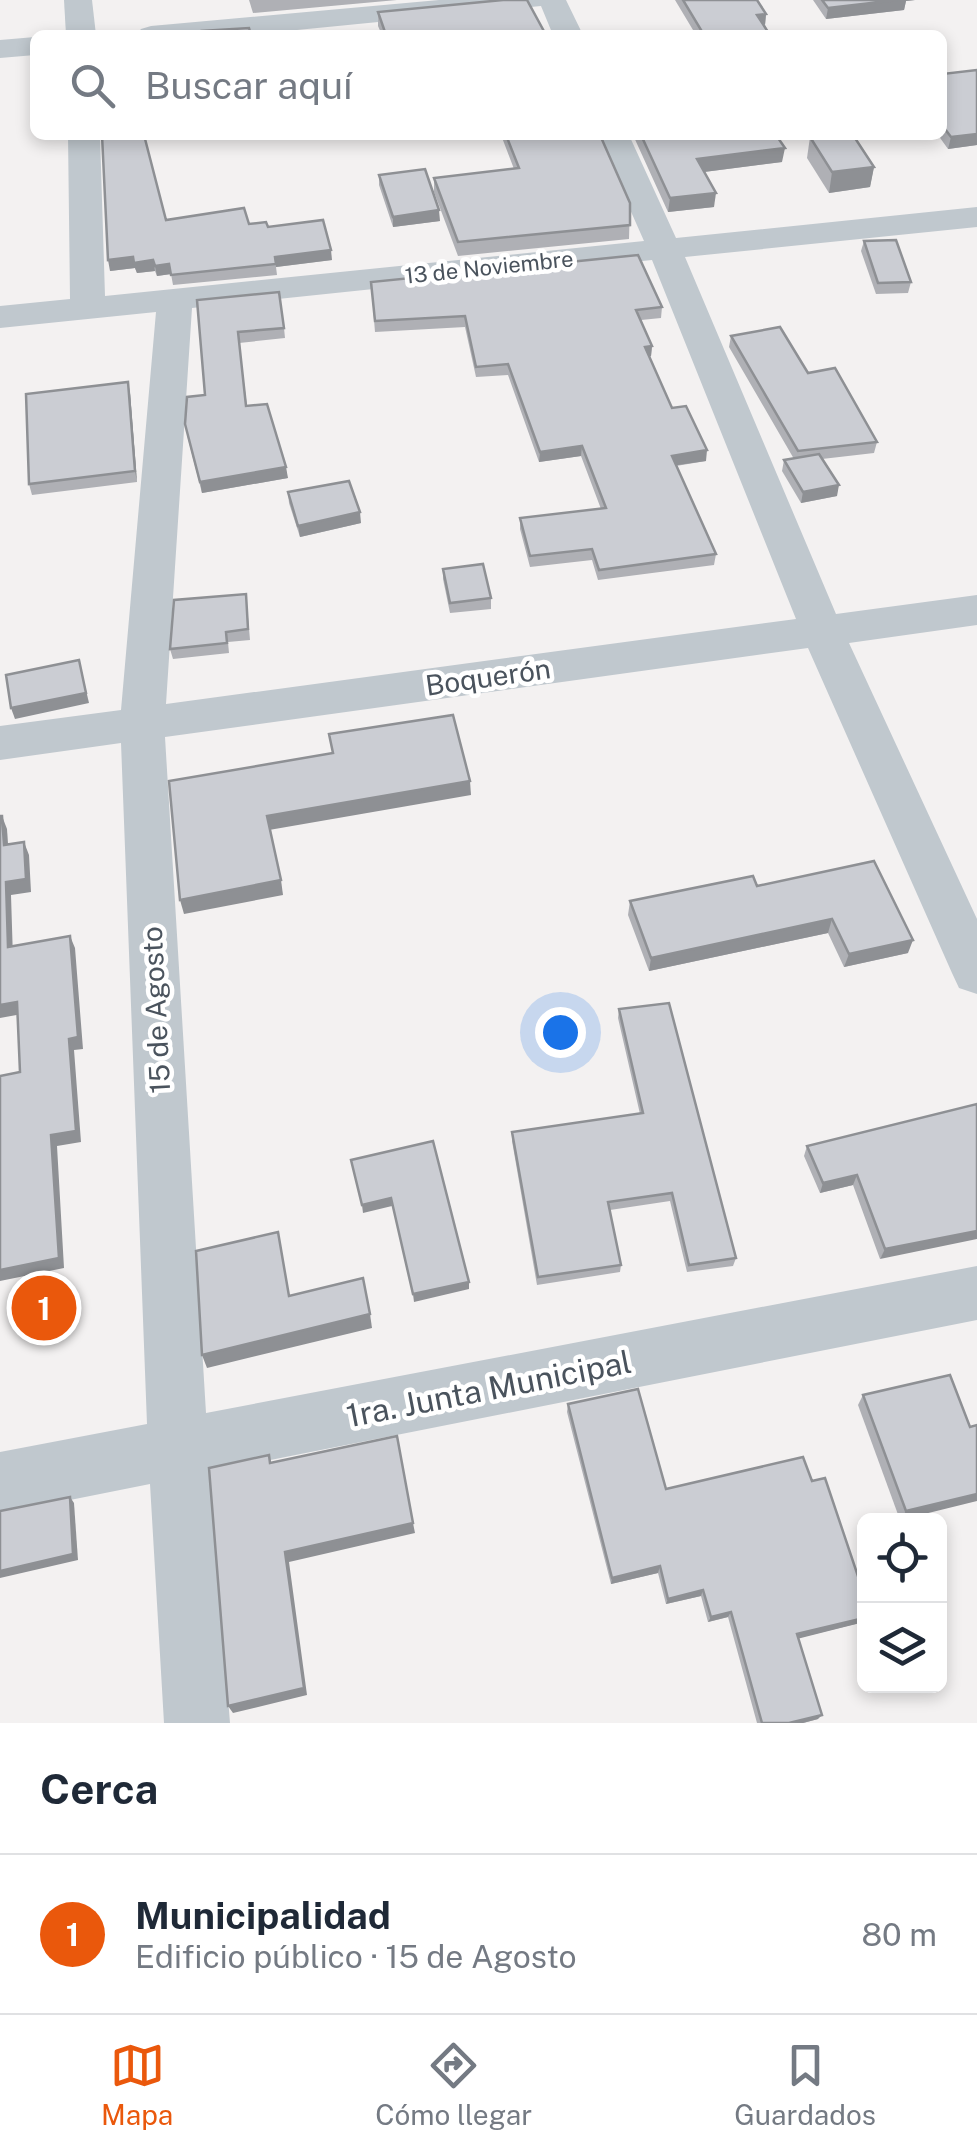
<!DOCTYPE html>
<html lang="es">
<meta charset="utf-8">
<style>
:root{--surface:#fff;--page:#f2f2f3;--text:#1f2937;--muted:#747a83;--line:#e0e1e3;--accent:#ea580c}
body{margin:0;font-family:"Public Sans",sans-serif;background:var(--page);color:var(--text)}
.controls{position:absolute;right:30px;bottom:30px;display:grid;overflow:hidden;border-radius:15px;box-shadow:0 5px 15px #0003}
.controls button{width:90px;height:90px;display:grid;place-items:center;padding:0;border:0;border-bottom:2px solid var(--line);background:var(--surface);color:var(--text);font:50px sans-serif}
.you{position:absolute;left:560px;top:1032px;width:35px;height:35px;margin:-25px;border:8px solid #fff;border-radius:50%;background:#1a73e8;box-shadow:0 0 0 15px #1a73e833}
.badge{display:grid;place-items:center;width:65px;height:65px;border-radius:50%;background:var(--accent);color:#fff;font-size:32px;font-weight:700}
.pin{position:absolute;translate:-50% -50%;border:5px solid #fff;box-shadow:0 2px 10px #0006}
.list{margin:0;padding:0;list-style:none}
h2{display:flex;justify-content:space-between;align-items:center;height:130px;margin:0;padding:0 40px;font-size:42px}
h2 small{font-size:32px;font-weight:400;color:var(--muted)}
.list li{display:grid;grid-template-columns:65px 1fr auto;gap:30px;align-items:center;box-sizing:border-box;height:160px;padding:0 40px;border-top:2px solid var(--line)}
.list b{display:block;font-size:38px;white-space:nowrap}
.list p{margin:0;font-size:32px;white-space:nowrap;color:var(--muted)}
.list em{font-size:32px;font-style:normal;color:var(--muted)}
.icon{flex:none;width:55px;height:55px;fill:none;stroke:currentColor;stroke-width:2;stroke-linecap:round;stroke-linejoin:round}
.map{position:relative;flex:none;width:977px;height:1723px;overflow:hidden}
.search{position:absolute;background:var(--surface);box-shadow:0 5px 15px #0003;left:30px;right:30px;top:30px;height:110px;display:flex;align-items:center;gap:25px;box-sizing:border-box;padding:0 35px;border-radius:15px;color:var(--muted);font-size:38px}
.sheet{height:290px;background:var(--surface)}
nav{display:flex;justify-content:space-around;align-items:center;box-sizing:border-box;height:140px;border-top:2px solid var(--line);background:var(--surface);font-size:28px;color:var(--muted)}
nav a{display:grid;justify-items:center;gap:5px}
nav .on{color:var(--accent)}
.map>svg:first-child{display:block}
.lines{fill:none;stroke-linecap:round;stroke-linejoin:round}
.street{fill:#c0c8ce;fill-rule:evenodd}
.wall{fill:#afb0b5}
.shaded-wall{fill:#8e9094}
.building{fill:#cbcdd3;stroke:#8e9094;stroke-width:2.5}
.labels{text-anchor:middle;stroke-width:9;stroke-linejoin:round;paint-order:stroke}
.far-street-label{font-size:22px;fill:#4a535d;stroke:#fff}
.street-label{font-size:28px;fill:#4a535d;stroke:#fff}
.near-street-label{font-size:32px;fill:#4a535d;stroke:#fff}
</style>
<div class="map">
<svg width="977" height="1723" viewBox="0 0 977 1723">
<rect width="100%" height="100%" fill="#f3f1f1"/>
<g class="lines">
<g class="street">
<polygon points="64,0 92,0 96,35 66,35"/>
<polygon points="439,0 566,0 583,35 553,35 541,6 246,35 136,35 141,29 151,26"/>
<polygon points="35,37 35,55 0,58 0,40"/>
<path d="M68 135H100L105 296 644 241 597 135H629L676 238 977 207V227L685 257 836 614 977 595V625L849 643 977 919V994L959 988 952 973 808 648 165 737 206 1413 977 1266V1320L210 1472 230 1723H164L150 1484 0 1514V1452L147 1424 121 743 0 760V726L121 710 156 312 0 328V306L70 299ZM652 260 796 619 166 704 192 308Z"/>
</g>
</g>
<g class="wall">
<polygon points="249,0 397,0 253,13"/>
<polygon points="675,0 757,0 766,14 765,25 770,35 696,35"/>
<polygon points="813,0 915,0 906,1 904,10 826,19"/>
<polygon points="378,12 546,35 382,35 378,26"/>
<polygon points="977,70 977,145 948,149 938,135 942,135 942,74"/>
<polygon points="501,135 600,135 630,203 629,239 458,256 434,192 434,178 514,169"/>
<polygon points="633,135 776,135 782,162 704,172 714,207 668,212"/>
<polygon points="810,137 874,167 870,187 829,193 807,158"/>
<polygon points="379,175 440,221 393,227 379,185"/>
<polygon points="166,220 249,224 268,227 332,260 276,267 277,275 173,285 171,274 157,276 155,271 137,273 135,268 110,271"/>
<polygon points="864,241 911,282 908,293 876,294 861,251"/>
<polygon points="371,282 662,307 661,318 641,320 652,346 651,356 649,357 672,408 706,461 676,466 716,554 714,565 598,580 592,560 530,567 520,529 520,518 601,509 581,456 539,462 508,375 476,377 465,327 375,332"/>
<polygon points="197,300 284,328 285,338 239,343 247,406 288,478 202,493 187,435 205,395"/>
<polygon points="731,336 808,373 877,442 874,453 822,459 837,496 801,503 782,471 784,460 794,459 729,347"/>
<polygon points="130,393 137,482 32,495 29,484"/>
<polygon points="288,492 361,523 300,537 289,503"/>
<polygon points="443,569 491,598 491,609 450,613 443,579"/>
<polygon points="246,594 250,640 228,642 229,653 173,659 170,649"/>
<polygon points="757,886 908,953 844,967 828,933 649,971 628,915 630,901"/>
<polygon points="619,1009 736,1258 733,1266 687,1272 670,1201 610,1210 621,1265 620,1272 537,1285 512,1141 512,1132 640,1114 618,1018"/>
<polygon points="977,1104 880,1259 853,1185 820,1193 804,1156 807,1146"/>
<polygon points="863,1395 970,1427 900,1520 858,1405"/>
<polygon points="568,1404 666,1489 864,1594 864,1622 798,1638 818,1719 803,1723 757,1723 728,1617 708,1622 701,1596 666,1604 658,1573 611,1584 567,1412"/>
</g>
<g class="shaded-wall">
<polygon points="897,0 915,0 906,1 904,10 826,19 828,8"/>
<polygon points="766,14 765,25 757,15"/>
<polygon points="977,134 977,145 948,149 951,137"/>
<polygon points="785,148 782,162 696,173 697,159"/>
<polygon points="874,167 870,187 829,193 832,172"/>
<polygon points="716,193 714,207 668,212 670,198"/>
<polygon points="439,210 440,221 393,227 393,217"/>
<polygon points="331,250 332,260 276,267 275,257"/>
<polygon points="133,257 153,260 155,271 137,273 135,268 110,271 108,260"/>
<polygon points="169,264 171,274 157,276 155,266"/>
<polygon points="652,346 651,356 644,358 645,347"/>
<polygon points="128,382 130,393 137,482 135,471"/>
<polygon points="582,446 581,456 539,462 540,452"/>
<polygon points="707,450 706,461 671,466 672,456"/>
<polygon points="286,467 288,478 202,493 200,482"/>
<polygon points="839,485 837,496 801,503 803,492"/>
<polygon points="360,512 361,523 300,537 298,526"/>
<polygon points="79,660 89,703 15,719 11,708"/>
<polygon points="470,781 471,795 269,830 267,816"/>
<polygon points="2,816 7,829 9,858 4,845"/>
<polygon points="24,842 29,855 31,892 11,895 13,959 8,947 6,882"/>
<polygon points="281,880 283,895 184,914 180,900"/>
<polygon points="832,919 828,933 649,971 651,958"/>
<polygon points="70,936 75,948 83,1049 74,1050 81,1142 57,1146 64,1268 0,1281 0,1270 51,1135 69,1039"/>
<polygon points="913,940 908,953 844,967 849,954"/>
<polygon points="17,1002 22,1014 0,1018 0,1005"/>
<polygon points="857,1175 853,1185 820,1193 823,1183"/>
<polygon points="391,1198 392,1206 363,1213 362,1205"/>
<polygon points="977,1231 977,1239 880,1259 885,1249"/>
<polygon points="469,1282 469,1289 414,1302 413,1294"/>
<polygon points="370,1314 372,1328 207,1368 202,1355"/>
<polygon points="977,1494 977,1501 900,1520 906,1511"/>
<polygon points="70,1497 74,1503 78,1560 0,1578 0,1571"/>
<polygon points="413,1523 415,1533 289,1562 307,1695 233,1713 228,1706 285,1552"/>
<polygon points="660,1566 658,1573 611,1584 612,1578"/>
<polygon points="703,1590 701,1596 666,1604 668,1599"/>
<polygon points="731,1612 728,1617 708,1622 711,1617"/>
<polygon points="864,1618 864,1622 793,1640 797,1634"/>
<polygon points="822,1715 818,1719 803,1723 789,1723"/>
</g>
<g class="building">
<polygon points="503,0 527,0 546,35 386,35 378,12"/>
<polygon points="683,0 757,0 766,14 757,15 770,35 704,35"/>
<polygon points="822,0 897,0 828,8"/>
<polygon points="249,28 251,35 203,35 202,31"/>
<polygon points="977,70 977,134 951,137 942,125 942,104 944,104 942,97 942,74"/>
<polygon points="102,135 144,135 166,220 244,208 249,224 266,222 268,227 323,220 331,250 275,257 276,264 171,275 169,264 155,266 153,260 134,263 133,257 108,260"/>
<polygon points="506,135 600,135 630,203 630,225 458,242 434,178 519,168"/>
<polygon points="641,135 776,135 785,148 697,159 716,193 670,198"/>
<polygon points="829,135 853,135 874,167 832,172 810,137"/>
<polygon points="425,169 439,210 393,217 379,175"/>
<polygon points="896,240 911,282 878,283 864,241"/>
<polygon points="638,255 662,307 636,310 652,346 645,347 672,408 686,406 707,450 672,456 716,554 599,570 592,549 530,556 520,518 606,508 582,446 540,452 508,364 476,367 465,316 375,321 371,282"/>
<polygon points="279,292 284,328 238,332 246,406 267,404 286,467 200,482 185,424 187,397 205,395 197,300"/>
<polygon points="780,327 808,373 835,368 877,442 798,451 731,336"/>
<polygon points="128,382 135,471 29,484 26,394"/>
<polygon points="819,454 839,485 803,492 784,460"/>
<polygon points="349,481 360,512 298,526 288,492"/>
<polygon points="483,564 491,598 450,603 443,569"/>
<polygon points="246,594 248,629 226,632 227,643 170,649 174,600"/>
<polygon points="79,660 86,693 11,708 6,675"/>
<polygon points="453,715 470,781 267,816 281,880 180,900 169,781 333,753 329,734"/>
<polygon points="0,816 2,816 4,845 24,842 26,879 6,882 8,947 70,936 78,1037 69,1039 76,1131 51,1135 59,1258 0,1270 0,1076 20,1072 17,1002 0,1005"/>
<polygon points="874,861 913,940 849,954 832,919 651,958 630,901 753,876 757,886"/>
<polygon points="669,1003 736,1258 689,1265 672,1193 608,1202 621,1265 538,1277 512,1132 643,1113 619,1009"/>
<polygon points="977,1104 977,1231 885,1249 857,1175 823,1183 807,1146"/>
<polygon points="433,1141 469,1282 413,1294 391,1198 362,1205 351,1160"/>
<polygon points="278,1232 289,1296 363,1278 370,1314 202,1355 196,1251"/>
<polygon points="950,1375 970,1427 977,1425 977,1494 906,1511 863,1395"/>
<polygon points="638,1389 666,1489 803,1457 812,1481 825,1478 864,1594 864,1618 797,1634 822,1715 789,1723 762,1723 731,1612 711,1617 703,1590 668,1599 660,1566 612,1578 568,1404"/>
<polygon points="397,1436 413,1523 285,1552 304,1688 228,1706 209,1468 269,1455 270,1463"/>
<polygon points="70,1497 73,1554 0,1571 0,1511"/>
</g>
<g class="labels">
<g class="far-street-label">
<text transform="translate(489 267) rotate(-6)" y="8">13 de Noviembre</text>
</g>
<g class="street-label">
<text transform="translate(488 677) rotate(-8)" y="10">Boquerón</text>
<text transform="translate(156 1010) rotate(-93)" y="10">15 de Agosto</text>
</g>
<g class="near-street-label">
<text transform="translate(489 1389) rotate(-11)" y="11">1ra. Junta Municipal</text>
</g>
</g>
</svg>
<div class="controls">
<button><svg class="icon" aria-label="locate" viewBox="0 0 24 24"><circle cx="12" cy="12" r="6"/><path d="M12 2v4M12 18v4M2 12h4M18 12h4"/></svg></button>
<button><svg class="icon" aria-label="layers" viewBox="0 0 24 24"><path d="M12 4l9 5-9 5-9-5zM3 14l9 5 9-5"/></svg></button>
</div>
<div class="you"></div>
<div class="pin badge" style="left:44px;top:1308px">1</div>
<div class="search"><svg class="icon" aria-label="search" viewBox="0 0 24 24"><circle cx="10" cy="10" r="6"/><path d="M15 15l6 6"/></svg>Buscar aquí</div>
</div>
<section class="sheet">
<h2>Cerca<small></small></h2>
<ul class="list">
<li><span class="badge">1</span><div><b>Municipalidad</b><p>Edificio público · 15 de Agosto</p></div><em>80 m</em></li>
</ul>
</section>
<nav>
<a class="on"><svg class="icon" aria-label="map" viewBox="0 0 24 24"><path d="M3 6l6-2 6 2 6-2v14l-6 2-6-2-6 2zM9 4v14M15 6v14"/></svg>Mapa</a>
<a><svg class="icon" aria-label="directions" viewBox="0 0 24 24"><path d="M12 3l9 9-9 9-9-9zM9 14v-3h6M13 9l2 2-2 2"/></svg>Cómo llegar</a>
<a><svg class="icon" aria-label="saved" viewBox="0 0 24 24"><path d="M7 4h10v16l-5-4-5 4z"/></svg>Guardados</a>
</nav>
